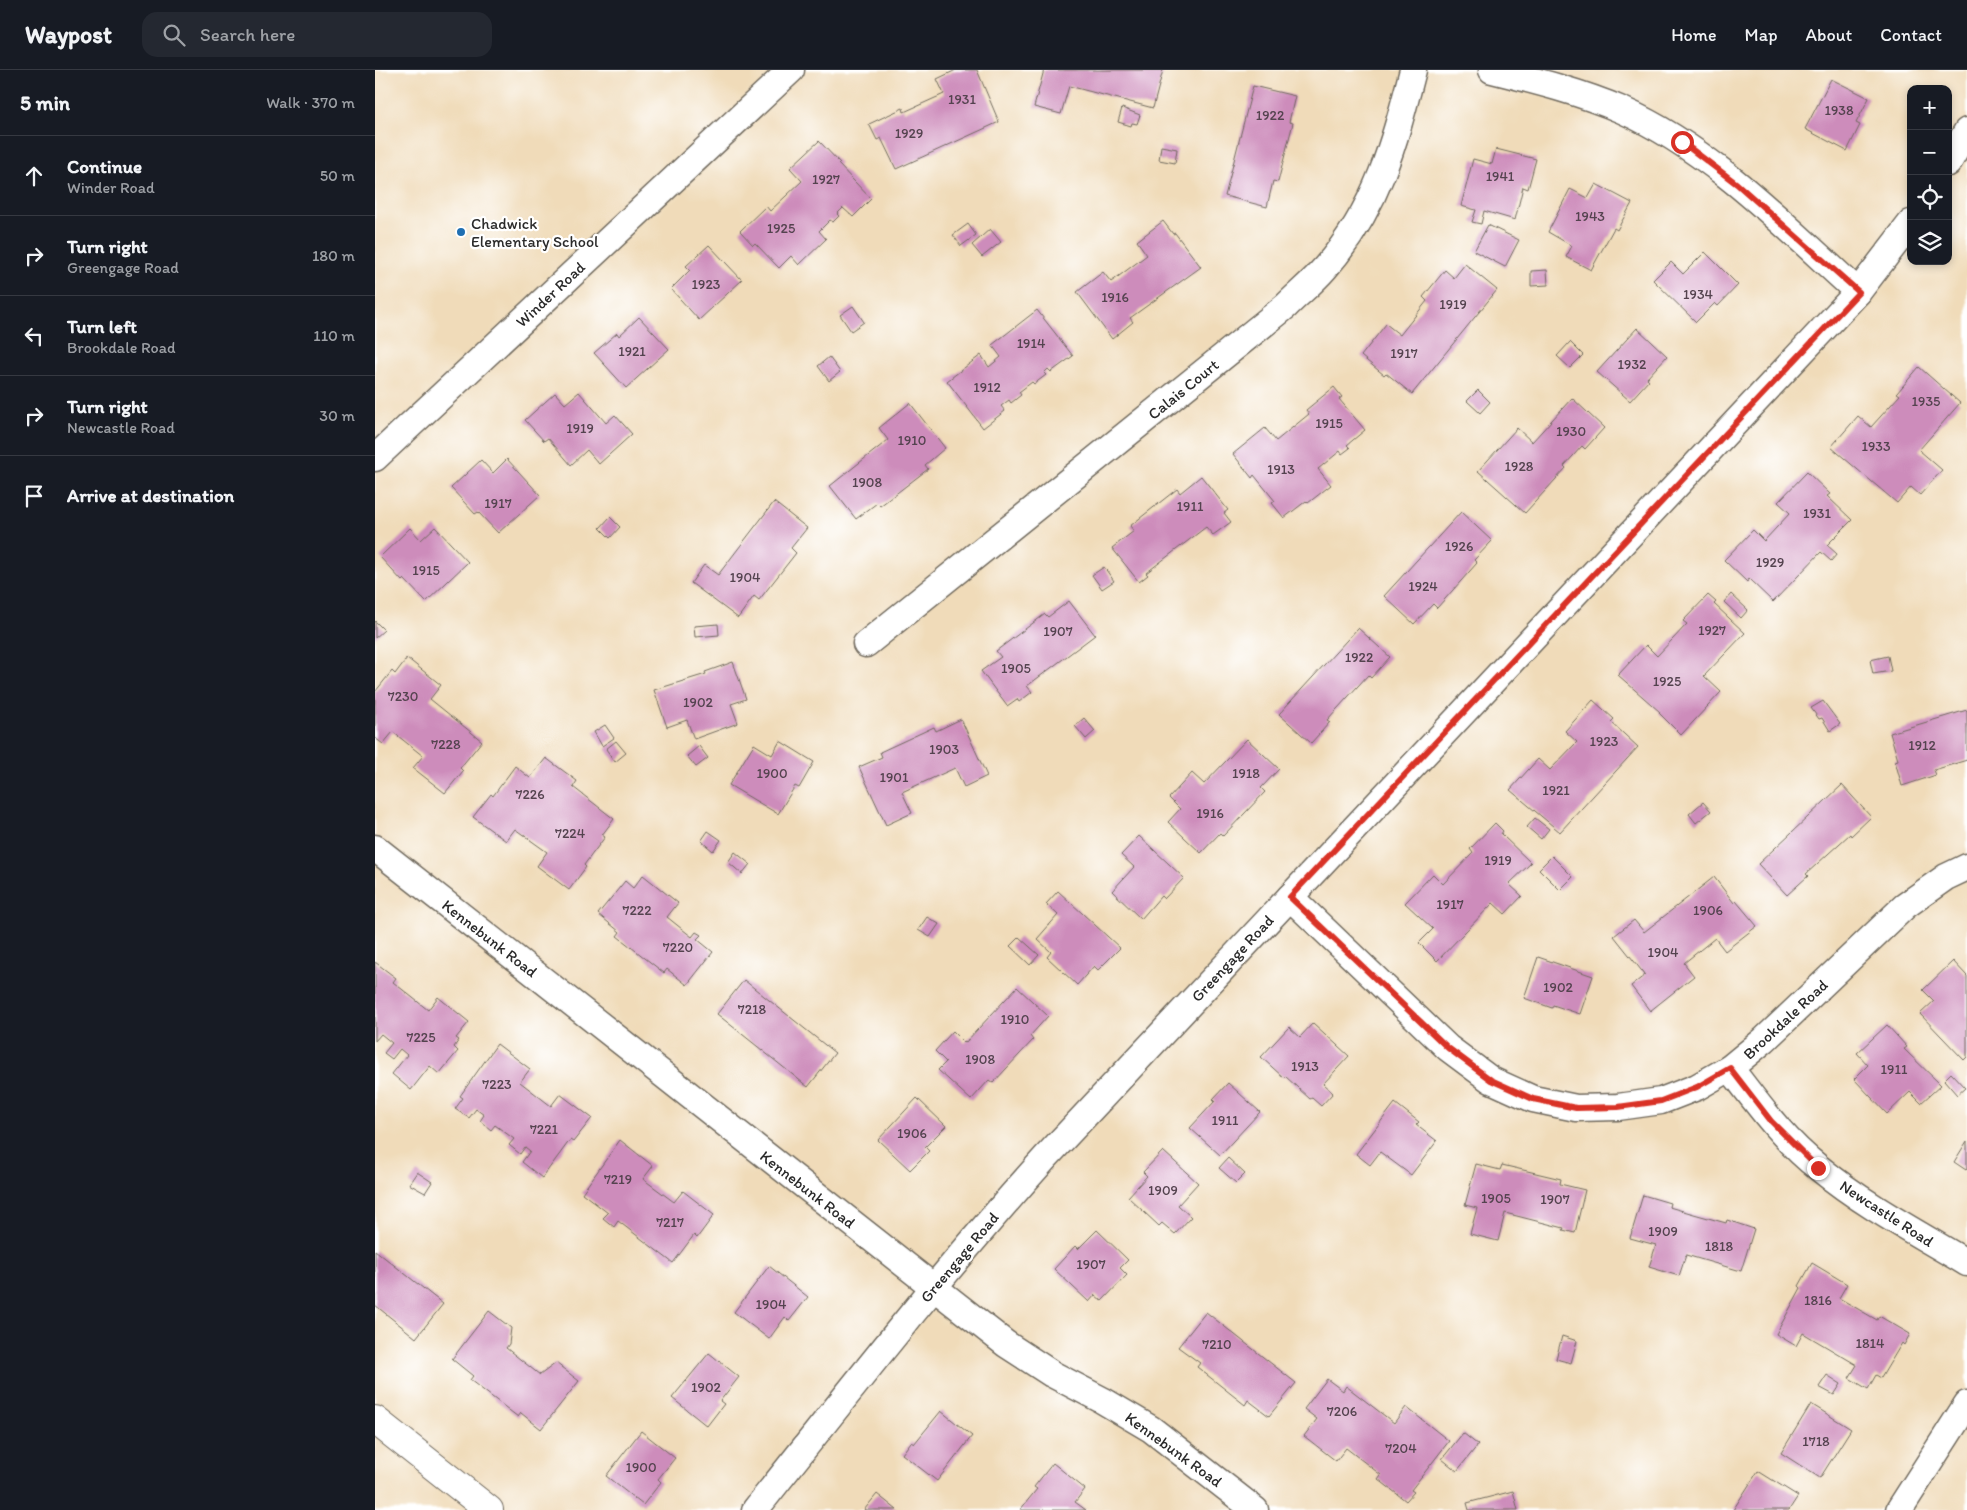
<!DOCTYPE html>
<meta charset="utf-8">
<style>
:root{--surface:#171b24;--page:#242831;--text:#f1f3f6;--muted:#9ea1a6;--line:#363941}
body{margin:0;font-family:Itim,sans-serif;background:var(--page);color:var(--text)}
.controls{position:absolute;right:15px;top:15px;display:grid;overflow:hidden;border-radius:10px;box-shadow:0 2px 8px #0003}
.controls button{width:45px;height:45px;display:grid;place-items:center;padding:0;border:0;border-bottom:1px solid var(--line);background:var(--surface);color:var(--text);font:25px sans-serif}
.stop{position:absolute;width:15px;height:15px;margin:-11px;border:4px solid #d93025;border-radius:50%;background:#fff}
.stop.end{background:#d93025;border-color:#fff;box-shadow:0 1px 5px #0008}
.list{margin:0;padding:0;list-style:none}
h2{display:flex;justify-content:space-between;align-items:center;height:65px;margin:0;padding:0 20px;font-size:21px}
h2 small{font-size:16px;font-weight:400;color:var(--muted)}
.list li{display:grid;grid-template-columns:32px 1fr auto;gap:15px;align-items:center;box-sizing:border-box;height:80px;padding:0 20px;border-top:1px solid var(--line)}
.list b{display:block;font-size:19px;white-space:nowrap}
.list p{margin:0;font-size:16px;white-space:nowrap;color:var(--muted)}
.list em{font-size:16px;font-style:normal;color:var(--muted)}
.icon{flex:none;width:28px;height:28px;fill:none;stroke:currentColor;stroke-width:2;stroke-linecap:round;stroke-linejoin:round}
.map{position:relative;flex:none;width:1592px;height:1440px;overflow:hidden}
header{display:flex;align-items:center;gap:30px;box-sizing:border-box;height:70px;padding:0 25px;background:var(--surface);border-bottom:1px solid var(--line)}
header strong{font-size:24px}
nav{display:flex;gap:28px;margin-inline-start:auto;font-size:18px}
.search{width:350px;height:45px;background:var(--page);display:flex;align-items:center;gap:12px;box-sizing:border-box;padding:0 18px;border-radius:15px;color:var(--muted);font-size:19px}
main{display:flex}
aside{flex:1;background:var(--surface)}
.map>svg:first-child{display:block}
.building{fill:#cd8cbb}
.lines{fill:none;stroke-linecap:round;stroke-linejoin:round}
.minor-casing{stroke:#70695d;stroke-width:29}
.tertiary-casing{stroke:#70695d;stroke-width:30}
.minor{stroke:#fff;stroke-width:26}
.tertiary{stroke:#fff;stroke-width:28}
.route{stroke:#d93025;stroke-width:6}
.poi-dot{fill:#1f6fb2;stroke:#fff;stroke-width:2}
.labels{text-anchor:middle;stroke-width:4.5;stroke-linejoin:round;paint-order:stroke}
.number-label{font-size:14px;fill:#54434f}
.poi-label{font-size:16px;fill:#2b2b2b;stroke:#fff;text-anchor:start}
.street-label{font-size:16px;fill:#2b2b2b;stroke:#fff}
</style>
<header>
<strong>Waypost</strong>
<div class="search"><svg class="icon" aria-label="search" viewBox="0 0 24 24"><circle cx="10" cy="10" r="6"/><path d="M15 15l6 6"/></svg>Search here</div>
<nav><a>Home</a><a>Map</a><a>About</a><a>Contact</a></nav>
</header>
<main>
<aside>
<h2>5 min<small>Walk · 370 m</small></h2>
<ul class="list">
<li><svg class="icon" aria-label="ahead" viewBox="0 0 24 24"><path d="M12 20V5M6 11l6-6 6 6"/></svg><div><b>Continue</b><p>Winder Road</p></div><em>50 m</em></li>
<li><svg class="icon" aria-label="right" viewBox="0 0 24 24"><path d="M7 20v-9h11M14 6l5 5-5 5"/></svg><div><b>Turn right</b><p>Greengage Road</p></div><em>180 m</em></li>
<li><svg class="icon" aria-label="left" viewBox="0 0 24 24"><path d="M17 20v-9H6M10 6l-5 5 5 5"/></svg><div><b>Turn left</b><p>Brookdale Road</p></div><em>110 m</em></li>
<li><svg class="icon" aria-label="right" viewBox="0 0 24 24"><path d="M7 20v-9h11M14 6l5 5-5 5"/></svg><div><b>Turn right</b><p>Newcastle Road</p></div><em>30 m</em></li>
<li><svg class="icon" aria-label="arrive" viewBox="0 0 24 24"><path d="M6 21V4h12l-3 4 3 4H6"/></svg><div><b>Arrive at destination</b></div></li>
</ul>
</aside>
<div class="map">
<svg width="1592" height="1440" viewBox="0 0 1592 1440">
<rect width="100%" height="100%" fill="#fff"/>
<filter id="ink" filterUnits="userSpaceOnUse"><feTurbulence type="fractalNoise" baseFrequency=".02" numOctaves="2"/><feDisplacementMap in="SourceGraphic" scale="10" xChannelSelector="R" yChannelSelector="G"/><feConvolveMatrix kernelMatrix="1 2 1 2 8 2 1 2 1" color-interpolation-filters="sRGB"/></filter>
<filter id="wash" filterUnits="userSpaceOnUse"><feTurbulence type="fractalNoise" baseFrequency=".0096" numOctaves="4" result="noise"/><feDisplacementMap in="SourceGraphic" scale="20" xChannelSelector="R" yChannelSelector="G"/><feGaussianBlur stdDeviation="1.12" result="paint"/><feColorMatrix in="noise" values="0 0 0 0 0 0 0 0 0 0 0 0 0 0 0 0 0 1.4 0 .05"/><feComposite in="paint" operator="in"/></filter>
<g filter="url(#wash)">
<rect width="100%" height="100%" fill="#f0dbb9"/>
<g id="blocks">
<g class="building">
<polygon points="581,0 602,0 624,52 521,99 506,68 502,70 494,54 528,38 529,42 569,24 562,9"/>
<polygon points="669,0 788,0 778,38 694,16 686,44 659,37"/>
<polygon points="1456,9 1494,28 1481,53 1485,55 1472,81 1430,59"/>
<polygon points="878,16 920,26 914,52 918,53 903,112 898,111 892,137 850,126"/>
<polygon points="747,38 765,45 762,54 757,53 756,56 743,52"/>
<polygon points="444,71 465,93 463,94 496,129 478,147 468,138 462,144 464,146 458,152 455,150 444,161 451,169 424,195 416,186 404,198 380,173 378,175 365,161 391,136 395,141 427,111 415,98"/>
<polygon points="786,76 802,79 800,93 784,90"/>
<polygon points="1121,79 1161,89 1153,119 1148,117 1140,150 1109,141 1106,154 1097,152 1101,140 1086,136 1098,89 1117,94"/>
<polygon points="1221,114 1257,133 1242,160 1239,158 1216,200 1191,187 1197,176 1173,162 1195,119 1213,128"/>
<polygon points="788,151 798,164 800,163 826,197 755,248 758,252 737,269 702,222 728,202 736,212 772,185 762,171"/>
<polygon points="593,154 601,165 586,176 578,165"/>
<polygon points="1113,155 1144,170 1130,197 1099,181"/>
<polygon points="615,159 626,172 607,187 597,175"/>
<polygon points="334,175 367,210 324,250 296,219 315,200 311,196"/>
<polygon points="1330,182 1363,215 1343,236 1340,233 1321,252 1278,210 1296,192 1308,204"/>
<polygon points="1090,194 1122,220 1037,324 1011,303 1009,305 986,286 1011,254 1025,265 1052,231 1048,227 1070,200 1079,208"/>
<polygon points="1172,200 1173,215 1156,216 1156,201"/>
<polygon points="478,236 489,252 476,261 465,245"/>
<polygon points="662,240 698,286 676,302 673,299 669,303 671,305 659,314 657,312 644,322 646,325 636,333 634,330 626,336 630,341 608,358 572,311 606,285 614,297 626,287 617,275"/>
<polygon points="264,247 294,279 251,318 219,283 242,263 244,266"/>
<polygon points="1262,258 1292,286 1272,308 1274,310 1255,331 1222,302"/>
<polygon points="1195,272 1208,285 1195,298 1182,286"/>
<polygon points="454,287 465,302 454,311 443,296"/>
<polygon points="1544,297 1585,333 1544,380 1567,400 1545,425 1536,417 1522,433 1456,377 1483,346 1496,357 1525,325 1522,323"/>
<polygon points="959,317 967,327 964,329 990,360 972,375 975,378 967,384 965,381 943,399 956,415 933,433 931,431 909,448 897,433 900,431 879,405 877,408 858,384 890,358 901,371 934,344 931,340"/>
<polygon points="1103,320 1115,332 1105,343 1092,331"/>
<polygon points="204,322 231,353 240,345 257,364 224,394 212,380 196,395 173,368 169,371 150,350 180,323 190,334"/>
<polygon points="1197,328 1229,358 1210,379 1207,376 1189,396 1191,398 1150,443 1103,401 1142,358 1157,372"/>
<polygon points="535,333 570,378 550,395 553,399 505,436 502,433 481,449 455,416 513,370 504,358"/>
<polygon points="132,389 165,425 123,463 103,442 100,444 76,418 106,390 118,403"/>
<polygon points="1432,402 1455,424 1452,426 1477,450 1452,475 1462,484 1456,491 1446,482 1398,532 1374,509 1372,512 1349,490 1378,460 1389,471 1415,443 1403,432"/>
<polygon points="826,406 853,440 849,443 856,452 838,465 831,457 771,503 773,505 764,512 737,478 759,461 755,456 802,419 805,423"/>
<polygon points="399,432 432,458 416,478 421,483 384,530 379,526 363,548 316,513 329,495 343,505"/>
<polygon points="1086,442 1117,471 1099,490 1102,493 1062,538 1058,534 1039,554 1009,526"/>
<polygon points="235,447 245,457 235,468 225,458"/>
<polygon points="60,457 93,492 51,532 29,509 27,511 5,487 35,458 46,470"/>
<polygon points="729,497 739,511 727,519 717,505"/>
<polygon points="1356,524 1373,540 1366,548 1349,532"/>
<polygon points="1333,525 1341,532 1339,534 1370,563 1329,606 1346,622 1306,665 1284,643 1285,642 1243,605 1271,575 1282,586 1312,554 1308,551"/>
<polygon points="694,531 720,565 652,616 657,622 644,632 642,629 632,636 606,601 626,587 621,581 670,544 673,547"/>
<polygon points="0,551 9,560 0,568"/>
<polygon points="343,554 344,565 320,567 319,556"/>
<polygon points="983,558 1015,587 996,608 993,605 952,650 955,652 936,673 904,644"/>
<polygon points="1513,586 1516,601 1498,604 1495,590"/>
<polygon points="32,588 66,615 55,629 107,671 85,698 88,701 70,723 38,698 48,686 18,662 8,674 0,668 0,622 17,601 20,604"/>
<polygon points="358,592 371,629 356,634 363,653 319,669 312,650 292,657 279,620 331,604 330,602"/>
<polygon points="1218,630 1239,649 1236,652 1263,677 1185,762 1135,720 1163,689 1175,700 1202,672 1190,661"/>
<polygon points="1448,631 1465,654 1455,661 1447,648 1444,649 1436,638"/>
<polygon points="1592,640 1592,690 1559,700 1561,705 1527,716 1520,691 1523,690 1515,663"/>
<polygon points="709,648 720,661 711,669 700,656"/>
<polygon points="586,649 612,706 589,717 580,698 527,722 537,743 511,755 484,697 507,687 505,682 559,657 561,661"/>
<polygon points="230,655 239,668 227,676 219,662"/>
<polygon points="872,669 904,699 886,718 890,722 848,766 845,763 826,783 793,752 805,739 794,728 817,703 829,714"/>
<polygon points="241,671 251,683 240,692 231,679"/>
<polygon points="405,671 439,692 424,718 420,716 403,744 354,715 379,674 397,685"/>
<polygon points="324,676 333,688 321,697 312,686"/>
<polygon points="171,688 202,711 198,717 239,749 227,765 230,767 209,795 211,797 194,820 162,796 172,782 140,759 131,771 98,747 116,724 118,726 140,696 155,708"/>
<polygon points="1467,715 1496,747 1476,766 1475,764 1431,804 1433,806 1412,825 1383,794"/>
<polygon points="1328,732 1336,741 1321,753 1314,744"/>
<polygon points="1160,748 1174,759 1166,769 1152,757"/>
<polygon points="1120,753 1128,761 1126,764 1156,793 1134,814 1147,826 1130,844 1118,833 1062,891 1044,873 1058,859 1030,833 1058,804 1068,814 1098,783 1095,779"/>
<polygon points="333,761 346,770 338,781 326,771"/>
<polygon points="764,766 809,808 789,829 786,826 766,849 737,821 759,797 746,785"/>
<polygon points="360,782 375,794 367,804 353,792"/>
<polygon points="1177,786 1198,807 1185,820 1164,799"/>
<polygon points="268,805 303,833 292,847 317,867 321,862 326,865 322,869 338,882 312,915 292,899 289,903 242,866 245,862 223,844 250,811 258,818"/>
<polygon points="1339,807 1359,833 1361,831 1382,856 1350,881 1340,868 1309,893 1319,906 1275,941 1256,916 1270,905 1239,866 1259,850 1269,862"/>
<polygon points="683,821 745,878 723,900 719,896 702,915 672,887 676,882 662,869 683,845 671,834"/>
<polygon points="552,847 564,854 555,867 543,860"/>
<polygon points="644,867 664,885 655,895 635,876"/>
<polygon points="1163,887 1218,906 1205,944 1178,935 1177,938 1149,928"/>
<polygon points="1578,891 1592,906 1592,987 1589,990 1545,944 1559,931 1548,920"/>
<polygon points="0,892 21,908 18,912 53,940 63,927 94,952 81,968 84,970 79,977 83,981 64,1004 55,996 36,1020 17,1004 32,985 25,979 17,989 9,983 17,973 6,964 0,971"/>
<polygon points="369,910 460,983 433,1017 342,944"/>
<polygon points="642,917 673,946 655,966 658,970 618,1013 614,1010 596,1030 563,1000 571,992 560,981 578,961 590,973"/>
<polygon points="938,953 974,986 948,1014 958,1023 946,1036 937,1028 935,1029 910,1006 909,1008 886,987 914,957 925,967"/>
<polygon points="1512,955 1532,977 1529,979 1566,1015 1546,1033 1535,1022 1512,1044 1479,1009 1493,995 1482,983"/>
<polygon points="122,974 155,999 145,1012 176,1036 185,1024 217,1048 198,1072 195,1070 167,1108 147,1092 155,1081 150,1077 145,1084 134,1075 139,1069 120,1055 116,1060 105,1051 109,1045 101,1039 94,1048 80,1039 88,1028 85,1026"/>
<polygon points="1576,1003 1590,1018 1582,1025 1569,1010"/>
<polygon points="853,1013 885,1042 845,1085 815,1058 840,1031 838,1029"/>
<polygon points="542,1028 571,1056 550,1077 554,1081 535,1100 503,1070"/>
<polygon points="1020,1033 1044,1052 1041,1055 1062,1071 1036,1105 1005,1082 995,1095 981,1084"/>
<polygon points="245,1070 278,1096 268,1109 299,1132 308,1121 339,1145 322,1168 319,1165 298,1193 243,1151 239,1157 228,1148 233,1143 207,1123"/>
<polygon points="1592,1071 1592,1099 1591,1100 1579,1092"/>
<polygon points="788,1081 823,1113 803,1135 816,1147 800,1164 787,1153 784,1156 753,1127 772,1106 768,1102"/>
<polygon points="853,1088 870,1104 861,1113 844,1098"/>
<polygon points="1101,1094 1125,1100 1127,1095 1186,1109 1185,1114 1210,1120 1200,1163 1188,1160 1189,1158 1130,1143 1123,1171 1095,1164 1102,1138 1090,1135"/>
<polygon points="42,1102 57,1112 50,1123 34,1114"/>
<polygon points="1268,1125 1295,1133 1294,1137 1351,1153 1352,1150 1379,1159 1366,1201 1311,1185 1304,1206 1274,1197 1281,1175 1255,1168"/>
<polygon points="722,1160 753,1190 745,1198 752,1205 727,1231 720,1225 714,1232 679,1199 700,1176 703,1179"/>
<polygon points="0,1180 68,1234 41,1268 0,1235"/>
<polygon points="1437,1193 1472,1214 1464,1228 1502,1250 1504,1246 1535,1264 1529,1275 1527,1273 1506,1308 1501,1305 1493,1319 1474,1308 1482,1295 1428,1263 1421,1276 1401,1264 1426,1218 1424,1216"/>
<polygon points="394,1196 433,1227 414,1251 410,1247 394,1269 359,1242"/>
<polygon points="114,1241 136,1258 134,1274 131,1278 165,1305 181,1293 204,1311 166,1359 146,1343 143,1347 95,1310 98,1306 77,1289"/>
<polygon points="831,1242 921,1313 894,1346 873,1330 870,1335 822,1297 825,1293 803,1277"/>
<polygon points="1187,1266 1202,1271 1196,1293 1181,1289"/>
<polygon points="334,1283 364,1307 345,1331 349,1334 332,1356 297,1328"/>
<polygon points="1452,1305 1466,1314 1459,1325 1444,1317"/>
<polygon points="952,1309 968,1321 971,1316 1019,1353 1031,1337 1074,1371 1036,1420 1039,1422 1031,1431 1003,1409 1006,1405 971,1378 961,1391 929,1366 942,1349 929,1339"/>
<polygon points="1436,1334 1476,1359 1445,1408 1406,1383"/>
<polygon points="566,1341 597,1366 562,1411 527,1384 536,1372 539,1374"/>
<polygon points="266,1361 300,1388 283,1409 286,1412 268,1435 231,1406"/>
<polygon points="1088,1363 1103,1375 1082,1401 1067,1389"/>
<polygon points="678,1393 710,1419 700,1432 711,1440 645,1440 662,1419 659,1417"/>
<polygon points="1383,1401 1423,1426 1414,1440 1358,1440"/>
<polygon points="1138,1421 1143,1440 1094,1440 1092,1433"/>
<polygon points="502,1424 522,1440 489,1440"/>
</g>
</g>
</g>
<g filter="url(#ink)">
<use href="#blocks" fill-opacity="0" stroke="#70695d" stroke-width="1"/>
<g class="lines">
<g class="minor-casing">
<g id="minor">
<path d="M1117 0C1161 11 1205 22 1247 40 1336 79 1412 158 1483 222"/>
<polyline points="1573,93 1592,61"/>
<polyline points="0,388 416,0"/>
<path d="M491 574 911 236C924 223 938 212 950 198 1002 139 1019 74 1038 0"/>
<polyline points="0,778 631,1274 677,1304 727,1330 776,1359 880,1440"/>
<polyline points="915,827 1073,978 1116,1010 1158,1029 1201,1038 1243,1037 1286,1031 1322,1017 1355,998 1389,970 1530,836 1571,807 1592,797"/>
<path d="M1355 998C1382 1033 1409 1071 1444 1098 1489 1135 1542 1163 1592 1193"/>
<path d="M380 1440C475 1321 569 1200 671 1087L1483 222 1536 153"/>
<polyline points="1524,1440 1592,1334"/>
</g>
</g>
<g class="tertiary-casing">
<polyline id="tertiary" points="0,1350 114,1440"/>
</g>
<use href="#minor" class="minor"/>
<use href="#tertiary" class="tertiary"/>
</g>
</g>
<g class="lines" filter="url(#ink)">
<polyline class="route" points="1307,72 1362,114 1484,222 915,827 1073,978 1116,1010 1158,1029 1201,1038 1243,1037 1286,1031 1322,1017 1355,998 1396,1051 1443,1098"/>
</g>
<circle class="poi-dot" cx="86" cy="162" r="5"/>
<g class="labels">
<g class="number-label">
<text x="587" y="34">1931</text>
<text x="1464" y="45">1938</text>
<text x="895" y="50">1922</text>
<text x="534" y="68">1929</text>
<text x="1125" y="111">1941</text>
<text x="451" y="114">1927</text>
<text x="1215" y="151">1943</text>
<text x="406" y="163">1925</text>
<text x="331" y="219">1923</text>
<text x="1323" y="229">1934</text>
<text x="740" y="232">1916</text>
<text x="1078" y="239">1919</text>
<text x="656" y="278">1914</text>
<text x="257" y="286">1921</text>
<text x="1029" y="288">1917</text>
<text x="1257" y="299">1932</text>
<text x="612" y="322">1912</text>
<text x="1551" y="336">1935</text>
<text x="954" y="358">1915</text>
<text x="205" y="363">1919</text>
<text x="1196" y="366">1930</text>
<text x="537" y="375">1910</text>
<text x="1501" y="381">1933</text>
<text x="1144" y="401">1928</text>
<text x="906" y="404">1913</text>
<text x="492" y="417">1908</text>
<text x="123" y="438">1917</text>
<text x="815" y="441">1911</text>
<text x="1442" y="448">1931</text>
<text x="1084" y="481">1926</text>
<text x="1395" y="497">1929</text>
<text x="51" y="505">1915</text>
<text x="370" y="512">1904</text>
<text x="1048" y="521">1924</text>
<text x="1337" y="565">1927</text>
<text x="683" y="566">1907</text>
<text x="984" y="592">1922</text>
<text x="641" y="603">1905</text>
<text x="1292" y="616">1925</text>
<text x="28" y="631">7230</text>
<text x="323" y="637">1902</text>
<text x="1229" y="676">1923</text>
<text x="71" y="679">7228</text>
<text x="1547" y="680">1912</text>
<text x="569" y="684">1903</text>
<text x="397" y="708">1900</text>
<text x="871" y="708">1918</text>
<text x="519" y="712">1901</text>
<text x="1181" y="725">1921</text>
<text x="155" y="729">7226</text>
<text x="835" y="748">1916</text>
<text x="195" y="768">7224</text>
<text x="1123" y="795">1919</text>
<text x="1075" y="839">1917</text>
<text x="262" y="845">7222</text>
<text x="1333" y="845">1906</text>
<text x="303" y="882">7220</text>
<text x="1288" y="887">1904</text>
<text x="1183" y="922">1902</text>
<text x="377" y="944">7218</text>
<text x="640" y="954">1910</text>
<text x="46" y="972">7225</text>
<text x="605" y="994">1908</text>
<text x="930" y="1001">1913</text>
<text x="1519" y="1004">1911</text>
<text x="122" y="1019">7223</text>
<text x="850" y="1055">1911</text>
<text x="169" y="1064">7221</text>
<text x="537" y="1068">1906</text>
<text x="243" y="1114">7219</text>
<text x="788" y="1125">1909</text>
<text x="1121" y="1133">1905</text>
<text x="1180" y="1134">1907</text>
<text x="295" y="1157">7217</text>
<text x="1288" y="1166">1909</text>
<text x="1344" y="1181">1818</text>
<text x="716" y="1199">1907</text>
<text x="1443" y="1235">1816</text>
<text x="396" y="1239">1904</text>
<text x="1495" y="1278">1814</text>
<text x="842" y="1279">7210</text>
<text x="331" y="1322">1902</text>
<text x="967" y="1346">7206</text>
<text x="1441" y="1376">1718</text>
<text x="1026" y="1383">7204</text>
<text x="266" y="1402">1900</text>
</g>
<g class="poi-label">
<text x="96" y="159">Chadwick<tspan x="96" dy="18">Elementary School</tspan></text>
</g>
<g class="street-label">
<text transform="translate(175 224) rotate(-43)" y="6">Winder Road</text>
<text transform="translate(808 319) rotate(-39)" y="6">Calais Court</text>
<text transform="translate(115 868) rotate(38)" y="6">Kennebunk Road</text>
<text transform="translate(857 888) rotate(-47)" y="6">Greengage Road</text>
<text transform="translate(1410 949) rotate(-43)" y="6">Brookdale Road</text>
<text transform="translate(433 1119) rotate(38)" y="6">Kennebunk Road</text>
<text transform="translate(1512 1143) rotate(33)" y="6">Newcastle Road</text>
<text transform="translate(584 1187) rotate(-50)" y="6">Greengage Road</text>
<text transform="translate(799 1379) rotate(36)" y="6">Kennebunk Road</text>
</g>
</g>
</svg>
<div class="controls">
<button>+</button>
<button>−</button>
<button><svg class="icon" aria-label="locate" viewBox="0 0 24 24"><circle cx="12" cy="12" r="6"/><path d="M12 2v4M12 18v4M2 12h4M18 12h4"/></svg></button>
<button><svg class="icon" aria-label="layers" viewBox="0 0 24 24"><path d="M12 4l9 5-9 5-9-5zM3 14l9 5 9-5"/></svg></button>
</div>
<div class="stop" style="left:1307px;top:72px"></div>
<div class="stop end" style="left:1443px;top:1098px"></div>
</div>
</main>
